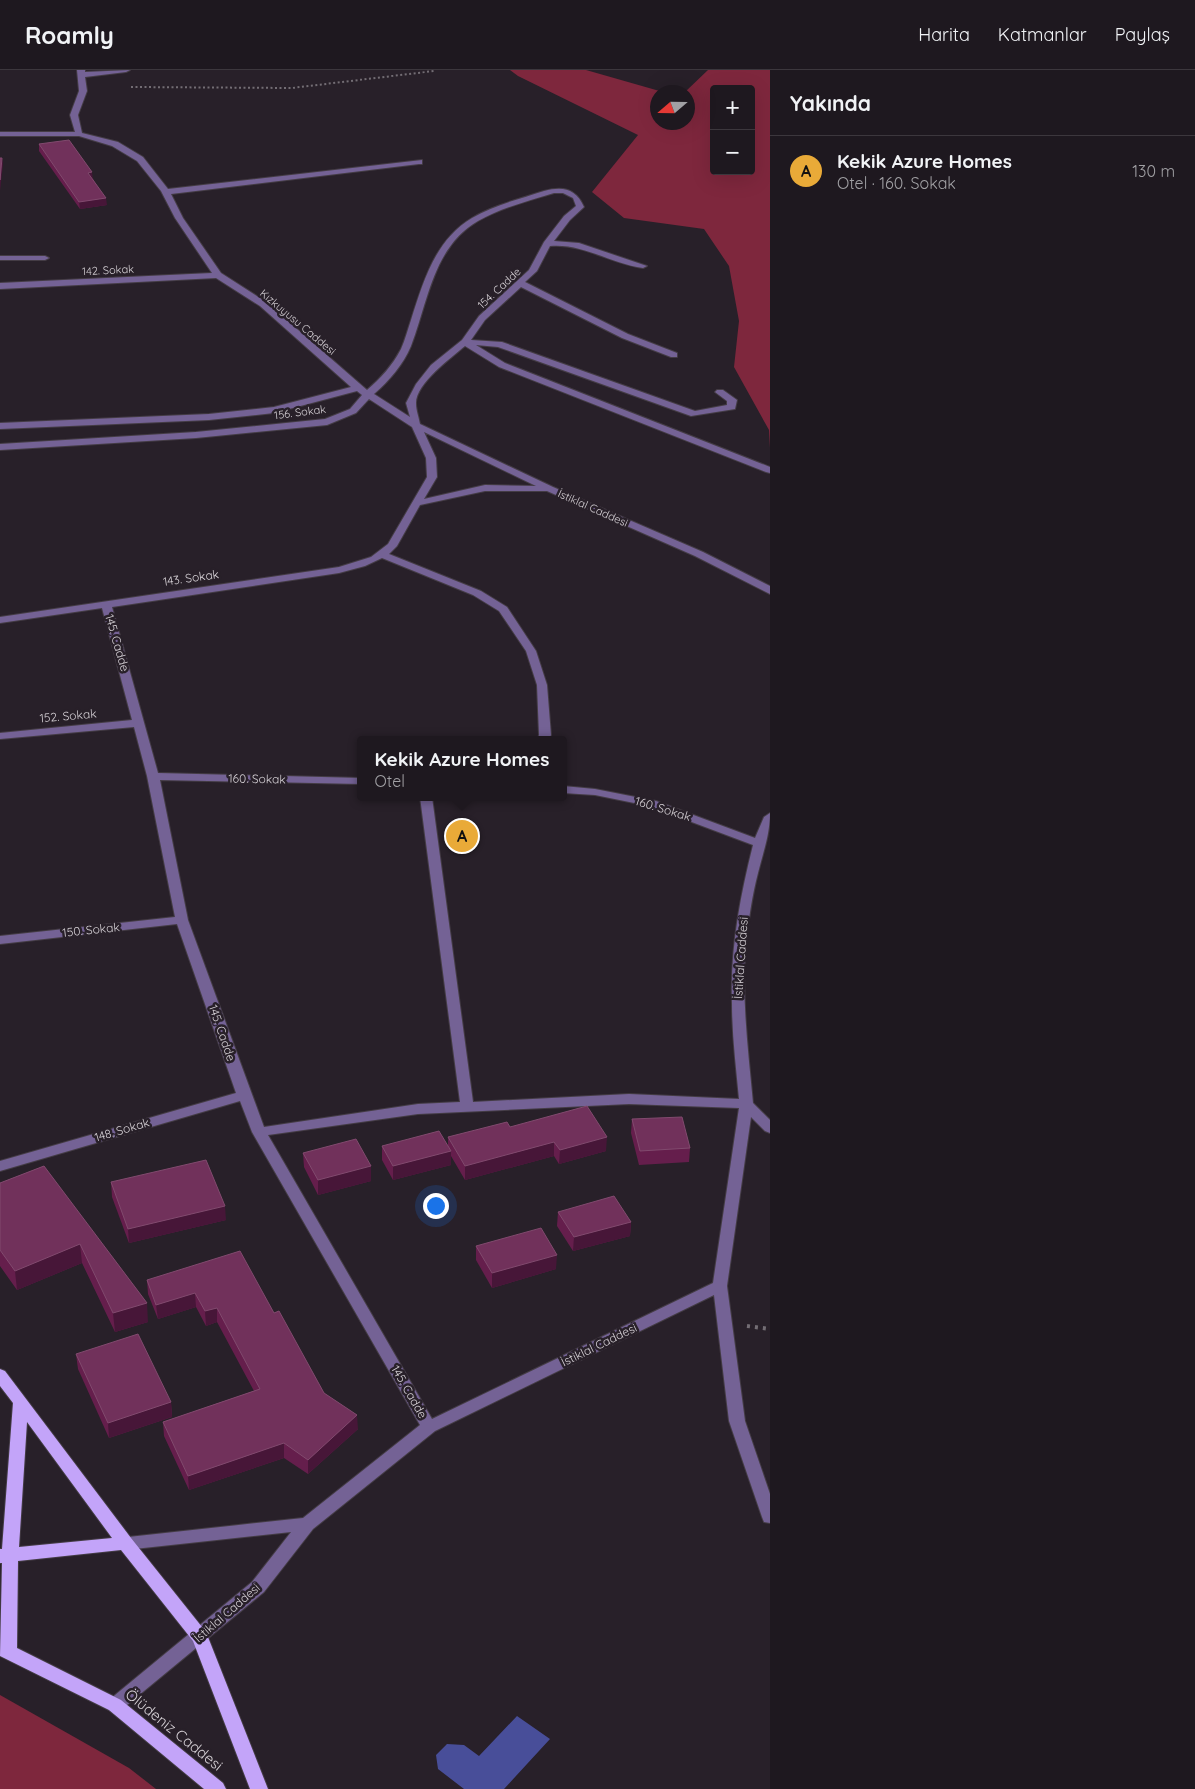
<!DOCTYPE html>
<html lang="tr">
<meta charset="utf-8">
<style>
:root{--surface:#1e181f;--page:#2b252c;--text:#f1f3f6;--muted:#a1a0a4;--line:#3c373d;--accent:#e9aa38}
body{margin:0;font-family:Quicksand,sans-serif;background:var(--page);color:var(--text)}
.controls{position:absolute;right:15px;top:15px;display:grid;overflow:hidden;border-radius:5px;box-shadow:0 5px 20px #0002}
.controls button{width:45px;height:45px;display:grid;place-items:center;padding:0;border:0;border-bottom:1px solid var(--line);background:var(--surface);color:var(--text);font:25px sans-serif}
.compass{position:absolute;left:650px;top:15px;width:45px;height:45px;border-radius:50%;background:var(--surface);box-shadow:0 5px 20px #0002;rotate:250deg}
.you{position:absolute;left:435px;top:1135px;width:18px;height:18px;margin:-12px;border:4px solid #fff;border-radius:50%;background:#1a73e8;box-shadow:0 0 0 8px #1a73e833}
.badge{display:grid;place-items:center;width:32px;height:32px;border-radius:50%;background:var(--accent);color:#111;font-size:16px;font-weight:700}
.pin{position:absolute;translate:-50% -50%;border:2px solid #fff;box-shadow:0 1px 5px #0006}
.popup{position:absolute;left:357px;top:666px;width:210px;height:65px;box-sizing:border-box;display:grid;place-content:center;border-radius:5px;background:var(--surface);filter:drop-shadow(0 1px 4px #0005);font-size:16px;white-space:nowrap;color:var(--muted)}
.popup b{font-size:19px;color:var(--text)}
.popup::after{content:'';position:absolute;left:50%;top:100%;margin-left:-10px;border:10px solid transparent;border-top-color:var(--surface)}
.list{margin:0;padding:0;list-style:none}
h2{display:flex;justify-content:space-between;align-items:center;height:65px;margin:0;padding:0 20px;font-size:21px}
h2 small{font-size:16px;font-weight:400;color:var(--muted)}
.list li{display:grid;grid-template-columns:32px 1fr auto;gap:15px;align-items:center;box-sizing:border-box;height:70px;padding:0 20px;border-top:1px solid var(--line)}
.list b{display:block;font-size:19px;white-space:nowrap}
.list p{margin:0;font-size:16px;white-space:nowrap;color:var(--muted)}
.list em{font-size:16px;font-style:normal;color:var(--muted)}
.map{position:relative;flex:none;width:770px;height:1719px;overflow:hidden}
header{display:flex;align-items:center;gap:30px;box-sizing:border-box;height:70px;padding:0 25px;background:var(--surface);border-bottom:1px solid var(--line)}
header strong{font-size:24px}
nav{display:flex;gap:28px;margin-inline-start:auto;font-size:18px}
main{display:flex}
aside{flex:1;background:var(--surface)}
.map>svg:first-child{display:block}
.forest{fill:#7e273d;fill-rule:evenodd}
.water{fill:#484e99}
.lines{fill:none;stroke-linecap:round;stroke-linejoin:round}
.minor-casing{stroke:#443c45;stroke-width:2}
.major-casing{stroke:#443c45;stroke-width:2}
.path-far1{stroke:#736d74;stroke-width:2;stroke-dasharray:2 2.5;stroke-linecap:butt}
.path{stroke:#736d74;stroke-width:4;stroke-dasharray:3 5;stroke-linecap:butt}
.minor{fill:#746295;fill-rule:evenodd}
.major{fill:#c3a4f9;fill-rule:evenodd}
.wall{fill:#651e4c}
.shaded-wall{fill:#471638}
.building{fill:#71315b;stroke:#814a6e}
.labels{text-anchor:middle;stroke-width:5;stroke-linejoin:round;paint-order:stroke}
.far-street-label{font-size:11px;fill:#d6d1d6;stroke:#282029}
.street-label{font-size:12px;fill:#d6d1d6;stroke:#282029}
.near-street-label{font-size:15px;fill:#d6d1d6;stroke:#282029}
</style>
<header>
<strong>Roamly</strong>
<nav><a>Harita</a><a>Katmanlar</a><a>Paylaş</a></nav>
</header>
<main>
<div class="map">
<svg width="770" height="1719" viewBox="0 0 770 1719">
<rect width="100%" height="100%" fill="#282029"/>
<g class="forest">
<path d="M510 0H586L663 22H658V52H688V22H685L708 0H770V378L769 360 734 297 739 251 729 196 704 159 624 148 592 122 638 65 518 6ZM714 19H751V101H714Z"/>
<polygon points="0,1625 129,1698 156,1719 0,1719"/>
</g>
<polygon class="water" points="517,1646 550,1669 504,1719 464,1719 438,1699 436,1685 447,1674 464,1675 479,1686"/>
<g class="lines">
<g class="minor-casing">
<g id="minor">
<path d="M77 0H85V2L130 0 126 2 85 7 87 21 78 45 82 63 118 72 143 87 168 119 422 90V94H419L171 124 183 148 221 203 266 232 367 320C381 308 392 296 401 279 405 270 408 259 411 250 423 212 435 170 472 148 494 135 520 129 544 121 562 116 576 118 584 137L570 150 554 171 579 173 647 196 643 198C611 194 583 173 550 176L537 201 525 212 628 264 677 283V287H671L622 268 521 217 485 250 471 270 502 272 695 341 727 335V331L715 322 717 320H723L737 330 735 339 691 346 498 277 476 275 505 293 770 397V403L766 402 499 297 465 276C451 288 415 314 416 334 416 340 419 348 420 354L553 417 703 482 770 516V524L695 486 547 421H485L420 435 397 476 389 484 481 521 507 537 536 581 547 615 551 665 549 670H537L539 665 537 615 526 581 499 541 473 525 382 488 365 496 339 503 112 537 158 703 361 708V714L160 710 188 850 264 1057 418 1034 460 1032 420 727H432L473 1032 629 1024 739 1029C736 997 732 965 732 934 730 879 740 827 753 775L649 736 595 725 563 723V716L595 719 656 731 755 768 764 747 770 743C770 764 763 783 758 803 752 826 749 848 746 871 741 925 748 979 753 1033L770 1050V1063L765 1061 751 1047 727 1216 745 1351 770 1424V1453L764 1452 762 1447 729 1351 714 1225 435 1361 313 1459 264 1522 121 1640 115 1642 109 1640 106 1635 109 1630 252 1512 291 1462 125 1480 119 1478 117 1473 119 1468 303 1448 420 1355 252 1062 240 1031 0 1101V1091L236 1023 177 854 0 874V866L175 847 147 706 134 657 0 669V663L132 650 102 538 0 553V547L339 497 371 487 388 474 427 407 426 388 412 357 369 329 356 343 327 355 196 368 0 380V374L196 362 325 349 350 339 362 325 357 321 274 343 209 350 0 359V353L209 344 274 337 351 317 260 236 216 208 0 219V213L212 203 175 148 161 121 137 91 112 76 79 66H0V62H75L70 45 79 21ZM554 123H563L573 128 576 136 564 146 544 172 529 200 479 246 462 270 431 295 416 314 406 333 410 347 374 324C389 311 403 295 411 276 428 232 433 177 478 151 501 138 528 131 554 123ZM424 362 536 416 485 415 424 429 437 407 436 388ZM629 1034 739 1038 713 1213 432 1349 268 1065 418 1044Z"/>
<polygon points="0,186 45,186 49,188 45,190 0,190"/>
</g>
</g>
<g class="major-casing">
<path id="major" d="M0 1299 5 1301 131 1468 206 1562 268 1719H250L193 1571 121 1480 18 1491 17 1578 121 1630 223 1713 226 1719H204L109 1640 0 1586 2 1493H0V1479H2L13 1333 0 1316ZM27 1352 112 1468 19 1477Z"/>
</g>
<polyline class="path-far1" points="131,17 292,18 434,1"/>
<polyline class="path" points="747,1256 770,1259"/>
<use href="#minor" class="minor"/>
<use href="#major" class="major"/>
</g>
<g class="wall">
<polygon points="39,74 93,109 107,135 80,139 39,81"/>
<polygon points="632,1049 690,1078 689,1092 639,1095 631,1063"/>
<polygon points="510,1057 606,1081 559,1094 554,1086 465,1110 451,1086 451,1095 393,1110 382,1090 382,1076 448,1076 448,1067"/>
<polygon points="303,1083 371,1111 318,1125 304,1097"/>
<polygon points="44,1096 148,1252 115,1262 82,1193 17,1220 0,1196 0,1113"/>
<polygon points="111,1112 226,1150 129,1173 112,1127"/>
<polygon points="558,1142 631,1152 630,1166 573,1181 557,1156"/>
<polygon points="476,1176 556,1199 492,1218 476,1190"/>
<polygon points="147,1210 274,1243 324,1323 358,1359 308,1404 284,1388 189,1420 164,1366 163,1352 254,1321 217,1252 206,1256 196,1237 158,1249 148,1224"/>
<polygon points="76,1284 171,1332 172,1347 109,1368 78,1299"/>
</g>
<g class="shaded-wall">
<polygon points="2,88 3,94 0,121 0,110"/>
<polygon points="92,102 93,110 88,103"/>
<polygon points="106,128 107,135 80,139 79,132"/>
<polygon points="607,1067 606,1081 559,1094 560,1080"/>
<polygon points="554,1072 554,1086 465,1110 465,1096"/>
<polygon points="451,1081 451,1095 393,1110 393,1096"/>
<polygon points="371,1096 371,1111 318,1125 318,1110"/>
<polygon points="225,1136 226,1150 129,1173 128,1159"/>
<polygon points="631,1152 630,1166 573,1181 574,1167"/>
<polygon points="80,1174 82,1193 17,1220 15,1201"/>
<polygon points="557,1185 556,1199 492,1218 492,1203"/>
<polygon points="195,1223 196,1237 158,1249 156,1235"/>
<polygon points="147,1233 148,1252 115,1262 113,1243"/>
<polygon points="217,1238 217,1252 206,1256 205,1241"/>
<polygon points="171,1332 172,1347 109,1368 108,1353"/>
<polygon points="357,1345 358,1359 308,1404 308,1390"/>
<polygon points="284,1373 284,1388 189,1420 188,1406"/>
</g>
<g class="building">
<polygon points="69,70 92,102 88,103 106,128 79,132 39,74"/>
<polygon points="0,88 2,88 0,110"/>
<polygon points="587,1036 607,1067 560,1080 554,1072 465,1096 448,1067 507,1052 510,1057"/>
<polygon points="682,1047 690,1078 640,1081 632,1049"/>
<polygon points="439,1061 451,1081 393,1096 382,1076"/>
<polygon points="356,1069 371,1096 318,1110 303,1083"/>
<polygon points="206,1090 225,1136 128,1159 111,1112"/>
<polygon points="44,1096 147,1233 113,1243 80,1174 15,1201 0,1180 0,1113"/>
<polygon points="614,1126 631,1152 574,1167 558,1142"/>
<polygon points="541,1158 557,1185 492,1203 476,1176"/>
<polygon points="240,1181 274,1243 279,1241 324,1323 357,1345 308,1390 284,1373 188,1406 163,1352 260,1319 217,1238 205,1241 195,1223 156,1235 147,1210"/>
<polygon points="138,1264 171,1332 108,1353 76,1284"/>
</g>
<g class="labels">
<g class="far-street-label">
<text transform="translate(108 200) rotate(-3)" y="4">142. Sokak</text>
<text transform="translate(499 218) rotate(-43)" y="4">154. Cadde</text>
<text transform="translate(298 252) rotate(40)" y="4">Kızkuyusu Caddesi</text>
<text transform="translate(300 342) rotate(-7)" y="4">156. Sokak</text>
<text transform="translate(593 438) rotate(24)" y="4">İstiklal Caddesi</text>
</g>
<g class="street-label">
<text transform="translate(191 508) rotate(-8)" y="4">143. Sokak</text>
<text transform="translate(117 573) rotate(74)" y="4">145. Cadde</text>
<text transform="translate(68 646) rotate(-5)" y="4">152. Sokak</text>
<text transform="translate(257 709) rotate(1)" y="4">160. Sokak</text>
<text transform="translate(663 739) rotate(17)" y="4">160. Sokak</text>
<text transform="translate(91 860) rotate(-6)" y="4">150. Sokak</text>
<text transform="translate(741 888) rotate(-86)" y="4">İstiklal Caddesi</text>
<text transform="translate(222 963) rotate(71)" y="4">145. Cadde</text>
<text transform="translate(122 1060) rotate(-16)" y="4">148. Sokak</text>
<text transform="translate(599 1275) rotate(-26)" y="4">İstiklal Caddesi</text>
<text transform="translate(409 1322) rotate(60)" y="4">145. Cadde</text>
<text transform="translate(227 1543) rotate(-41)" y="4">İstiklal Caddesi</text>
</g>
<g class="near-street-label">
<text transform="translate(174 1660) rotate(39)" y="5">Ölüdeniz Caddesi</text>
</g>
</g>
</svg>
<div class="controls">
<button>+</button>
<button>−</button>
</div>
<svg class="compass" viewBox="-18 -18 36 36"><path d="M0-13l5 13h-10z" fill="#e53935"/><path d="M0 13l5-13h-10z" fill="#a1a0a4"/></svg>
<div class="you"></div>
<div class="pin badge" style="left:462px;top:766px">A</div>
<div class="popup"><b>Kekik Azure Homes</b>Otel</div>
</div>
<aside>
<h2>Yakında<small></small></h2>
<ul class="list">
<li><span class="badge">A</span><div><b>Kekik Azure Homes</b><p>Otel · 160. Sokak</p></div><em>130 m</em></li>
</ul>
</aside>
</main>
